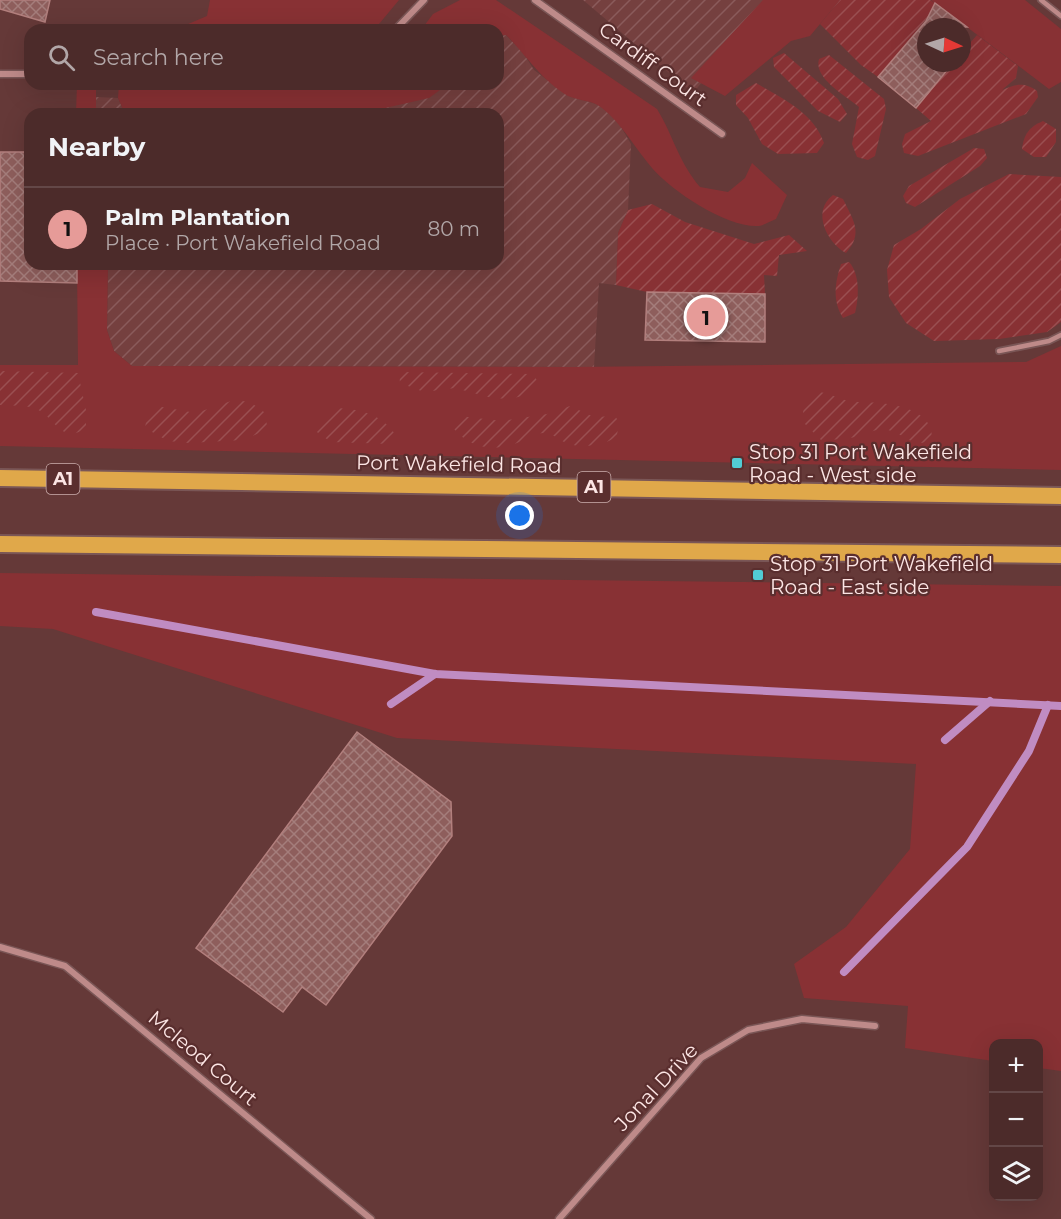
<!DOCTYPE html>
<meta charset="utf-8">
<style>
:root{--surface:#4c2b2a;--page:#563736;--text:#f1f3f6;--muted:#b2a7a8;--line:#634747;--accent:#e69b98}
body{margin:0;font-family:Montserrat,sans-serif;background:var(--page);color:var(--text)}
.controls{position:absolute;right:18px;bottom:18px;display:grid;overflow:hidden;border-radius:12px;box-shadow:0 6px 24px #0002}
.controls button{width:54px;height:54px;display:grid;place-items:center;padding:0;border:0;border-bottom:2px solid var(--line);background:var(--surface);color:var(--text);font:30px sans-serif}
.compass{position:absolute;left:917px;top:18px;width:54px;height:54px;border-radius:50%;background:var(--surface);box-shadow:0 6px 24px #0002;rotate:94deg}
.you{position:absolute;left:520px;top:516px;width:21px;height:21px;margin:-15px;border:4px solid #fff;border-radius:50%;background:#1a73e8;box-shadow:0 0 0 9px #1a73e833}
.badge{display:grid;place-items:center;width:39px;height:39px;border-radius:50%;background:var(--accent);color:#111;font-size:20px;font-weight:700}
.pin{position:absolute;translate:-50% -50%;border:3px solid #fff;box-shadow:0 2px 6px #0006}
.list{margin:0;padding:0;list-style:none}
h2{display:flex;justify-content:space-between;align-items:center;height:78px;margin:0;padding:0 24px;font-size:26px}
h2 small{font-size:20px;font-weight:400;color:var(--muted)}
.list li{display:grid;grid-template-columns:39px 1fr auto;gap:18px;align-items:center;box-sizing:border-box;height:84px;padding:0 24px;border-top:2px solid var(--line)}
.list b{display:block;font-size:22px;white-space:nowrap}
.list p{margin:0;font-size:20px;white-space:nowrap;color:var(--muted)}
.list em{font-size:20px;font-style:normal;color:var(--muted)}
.icon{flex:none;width:33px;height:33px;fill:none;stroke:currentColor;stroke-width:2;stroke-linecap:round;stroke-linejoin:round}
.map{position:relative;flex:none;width:1061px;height:1219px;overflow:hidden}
.search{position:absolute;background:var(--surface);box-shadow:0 6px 24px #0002;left:24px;top:24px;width:480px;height:66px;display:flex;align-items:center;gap:15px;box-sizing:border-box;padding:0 21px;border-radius:18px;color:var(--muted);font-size:22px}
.panel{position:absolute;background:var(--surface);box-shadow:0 6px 24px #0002;left:24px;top:108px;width:480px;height:162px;border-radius:18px}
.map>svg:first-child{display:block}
.industrial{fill:url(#industrial-furrows)}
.green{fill:#883134}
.garden{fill:url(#garden-furrows)}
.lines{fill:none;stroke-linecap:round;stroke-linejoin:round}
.stream{stroke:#c08cc2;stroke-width:8}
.building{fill:url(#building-cross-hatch);stroke:#b27f7d;stroke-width:1.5}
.service-casing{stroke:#7a5656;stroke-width:8}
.minor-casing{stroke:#7a5656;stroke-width:9}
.trunk-casing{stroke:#7a5656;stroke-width:20}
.service{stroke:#be8a89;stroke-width:4.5}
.minor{stroke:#be8a89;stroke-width:6}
.trunk{stroke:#e0a84a;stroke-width:16}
.poi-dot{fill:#51ccd4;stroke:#5a2e2e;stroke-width:2}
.labels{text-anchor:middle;stroke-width:4.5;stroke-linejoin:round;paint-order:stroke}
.shield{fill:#5a2e2e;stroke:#cbaead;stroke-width:1.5}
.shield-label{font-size:18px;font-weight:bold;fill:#fce5e4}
.street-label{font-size:20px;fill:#fce5e4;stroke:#5a2e2e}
.poi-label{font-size:20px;fill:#fce5e4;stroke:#5a2e2e;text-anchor:start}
</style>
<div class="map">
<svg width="1061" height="1219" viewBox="0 0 1061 1219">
<defs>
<pattern id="industrial-furrows" width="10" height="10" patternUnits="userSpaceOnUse" patternTransform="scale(1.5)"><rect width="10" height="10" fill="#75403f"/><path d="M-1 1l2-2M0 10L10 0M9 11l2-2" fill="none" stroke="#8a5b5b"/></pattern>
<pattern id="garden-furrows" width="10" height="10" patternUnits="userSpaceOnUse" patternTransform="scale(1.5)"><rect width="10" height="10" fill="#883134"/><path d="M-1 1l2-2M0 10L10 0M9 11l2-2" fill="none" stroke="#9a4f51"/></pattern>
<pattern id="building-cross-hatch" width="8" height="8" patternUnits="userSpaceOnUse" patternTransform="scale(1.5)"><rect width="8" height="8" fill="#8e5e5c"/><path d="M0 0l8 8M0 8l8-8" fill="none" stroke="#a47d7b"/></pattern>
</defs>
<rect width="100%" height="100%" fill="#653938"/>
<g class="industrial">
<polygon points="583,0 771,0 693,93"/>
<polygon points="506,35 522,51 534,70 569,96 600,105 618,122 631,144 628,210 618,233 616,285 599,283 594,367 132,366 114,351 107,330 108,264 498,264 498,114 359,114 448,84 498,84 498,36"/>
<polygon points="96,97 118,98 125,114 96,114"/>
</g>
<g class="green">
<polygon points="210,0 399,0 374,30 174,30 207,16"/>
<path d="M460 0H496L657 109C674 137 678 161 700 187L728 192 745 178 752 163 787 195 776 219C771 221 764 225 759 226 727 228 673 192 652 168 635 148 622 124 602 108 593 100 579 101 568 96 541 80 527 56 506 35L498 36V30H421L433 14Z"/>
<polygon points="763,0 840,0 810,36 791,41 725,96 691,78"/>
<polygon points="931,0 1025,0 1061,29 1061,82 1049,89"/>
<polygon points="77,84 96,84 96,114 76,114"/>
<polygon points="119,84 448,84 429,98 359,114 125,114 118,98"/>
<polygon points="77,264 108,264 107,330 114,351 132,366 572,367 1026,362 1061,346 1061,470 0,446 0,365 78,365"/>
<polygon points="0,573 1061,586 1061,1071 1039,1068 1038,1044 994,1044 993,1061 905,1048 908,1006 804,998 794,964 846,927 910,849 916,764 397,738 53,629 0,626"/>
</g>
<g class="garden">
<polygon points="840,0 930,0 935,3 928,17 878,77 861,65 820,24"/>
<path d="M977 35 1018 66 1016 78 1002 90C1016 84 1024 82 1037 91L1038 97 1026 114 918 156 904 153 902 144 905 134 931 121 916 108 953 63H962V52Z"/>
<polygon points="784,53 838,99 847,114 840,122 818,111 774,67 773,58"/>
<path d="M829 55 884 99 886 109 875 156 868 160 857 157 852 144 859 107C846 96 813 78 819 59Z"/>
<path d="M756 83C783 99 814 113 824 143L817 153 778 154 762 144 748 118 736 105V95Z"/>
<path d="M1043 121 1056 129V142L1046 157H1034L1022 149C1024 134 1029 127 1043 121Z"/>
<polygon points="974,148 984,149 987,158 980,166 915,207 906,203 903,196 909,186"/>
<polygon points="1009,174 1061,177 1061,322 1047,332 999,339 934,341 906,323 889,297 887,270 894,245 921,229 960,199"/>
<path d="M833 195 843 199C853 220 864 233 846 253 827 243 811 211 833 195Z"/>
<polygon points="652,204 685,222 754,244 789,235 807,251 779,255 777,276 764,275 765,294 647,292 616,285 618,233 628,210"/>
<path d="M849 262C860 274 859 297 855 313L843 318C832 301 835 282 841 264Z"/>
<path d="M0 371 78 373 86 410V428C60 446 55 415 34 408 24 405 11 406 0 405Z"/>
<polygon points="399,372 533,374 538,382 530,394 510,399 492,398 455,388 424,392 400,383"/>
<path d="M820 392C832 394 844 402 856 402 879 402 934 404 932 439 913 451 905 433 888 430 876 427 862 436 850 438 841 440 831 439 821 440L803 422C803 407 803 395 820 392Z"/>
<polygon points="234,400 250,402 264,412 267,425 262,432 242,440 189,443 168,441 145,428 148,409 162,407 196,413"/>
<path d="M570 406 594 417 615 416 619 422 617 435C608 446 581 448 569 444 559 441 554 433 544 433 536 433 529 438 522 441 497 452 472 450 454 429V422L459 416 502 421 547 414Z"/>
<path d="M338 408C364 410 384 415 398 439L391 444 331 442 314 430C318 416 323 411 338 408Z"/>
</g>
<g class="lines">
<g class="stream">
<polyline points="96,612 435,674 1061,706"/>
<polyline points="391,704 435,674"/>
<polyline points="945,740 990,701"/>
<polyline points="844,972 967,847 1029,751 1048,705"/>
</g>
</g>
<g class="building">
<polygon points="0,0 50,0 45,22 0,9"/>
<polygon points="935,3 967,27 926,27 926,63 953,63 916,108 878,77 926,21"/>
<polygon points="0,152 30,152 30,264 77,264 77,283 0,281"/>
<polygon points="647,292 765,294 765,342 645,340"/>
<polygon points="357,732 451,802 452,836 326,1005 302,987 283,1012 196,948"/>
</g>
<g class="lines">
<g class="service-casing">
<g id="service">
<polyline points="1041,0 1061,16"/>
<polyline points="999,351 1049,341 1061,335"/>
</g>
</g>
<g class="minor-casing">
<g id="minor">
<polyline points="535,0 722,134"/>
<polyline points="395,30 424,0"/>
<polyline points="0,74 30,74"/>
<polyline points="0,947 65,966 371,1219"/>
<polyline points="559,1219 701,1058 748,1030 802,1019 875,1026"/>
</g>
</g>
<g class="trunk-casing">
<g id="trunk">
<polyline points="0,478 1061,496"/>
<polyline points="0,544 1061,555"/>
</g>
</g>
<use href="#service" class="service"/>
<use href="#minor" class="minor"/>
<use href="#trunk" class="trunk"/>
</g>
<g class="poi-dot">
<rect x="731" y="457" width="12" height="12" rx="3"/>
<rect x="752" y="569" width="12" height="12" rx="3"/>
</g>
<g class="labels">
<g class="shield">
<rect x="46.5" y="464" width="33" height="30" rx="4.5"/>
<rect x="577.5" y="472" width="33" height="30" rx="4.5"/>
</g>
<g class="shield-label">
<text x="63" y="485">A1</text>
<text x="594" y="493">A1</text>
</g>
<g class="street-label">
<text transform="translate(653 64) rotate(36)" y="7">Cardiff Court</text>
<text transform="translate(459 464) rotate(1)" y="7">Port Wakefield Road</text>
<text transform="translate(203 1058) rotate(40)" y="7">Mcleod Court</text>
<text transform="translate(656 1087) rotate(-47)" y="7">Jonal Drive</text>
</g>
<g class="poi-label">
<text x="749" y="459">Stop 31 Port Wakefield<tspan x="749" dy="23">Road - West side</tspan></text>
<text x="770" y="571">Stop 31 Port Wakefield<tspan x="770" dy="23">Road - East side</tspan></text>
</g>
</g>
</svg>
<div class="controls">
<button>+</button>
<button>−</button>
<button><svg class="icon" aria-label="layers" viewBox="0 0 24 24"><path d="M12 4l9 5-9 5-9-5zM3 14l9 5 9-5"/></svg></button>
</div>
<svg class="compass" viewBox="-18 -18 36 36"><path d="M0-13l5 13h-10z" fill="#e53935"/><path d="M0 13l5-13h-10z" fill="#b2a7a8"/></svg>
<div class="you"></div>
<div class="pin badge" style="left:706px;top:317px">1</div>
<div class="search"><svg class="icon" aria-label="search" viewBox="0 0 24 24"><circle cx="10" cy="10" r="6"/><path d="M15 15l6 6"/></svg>Search here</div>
<section class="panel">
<h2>Nearby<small></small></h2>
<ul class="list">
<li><span class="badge">1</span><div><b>Palm Plantation</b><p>Place · Port Wakefield Road</p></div><em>80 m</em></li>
</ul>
</section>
</div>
